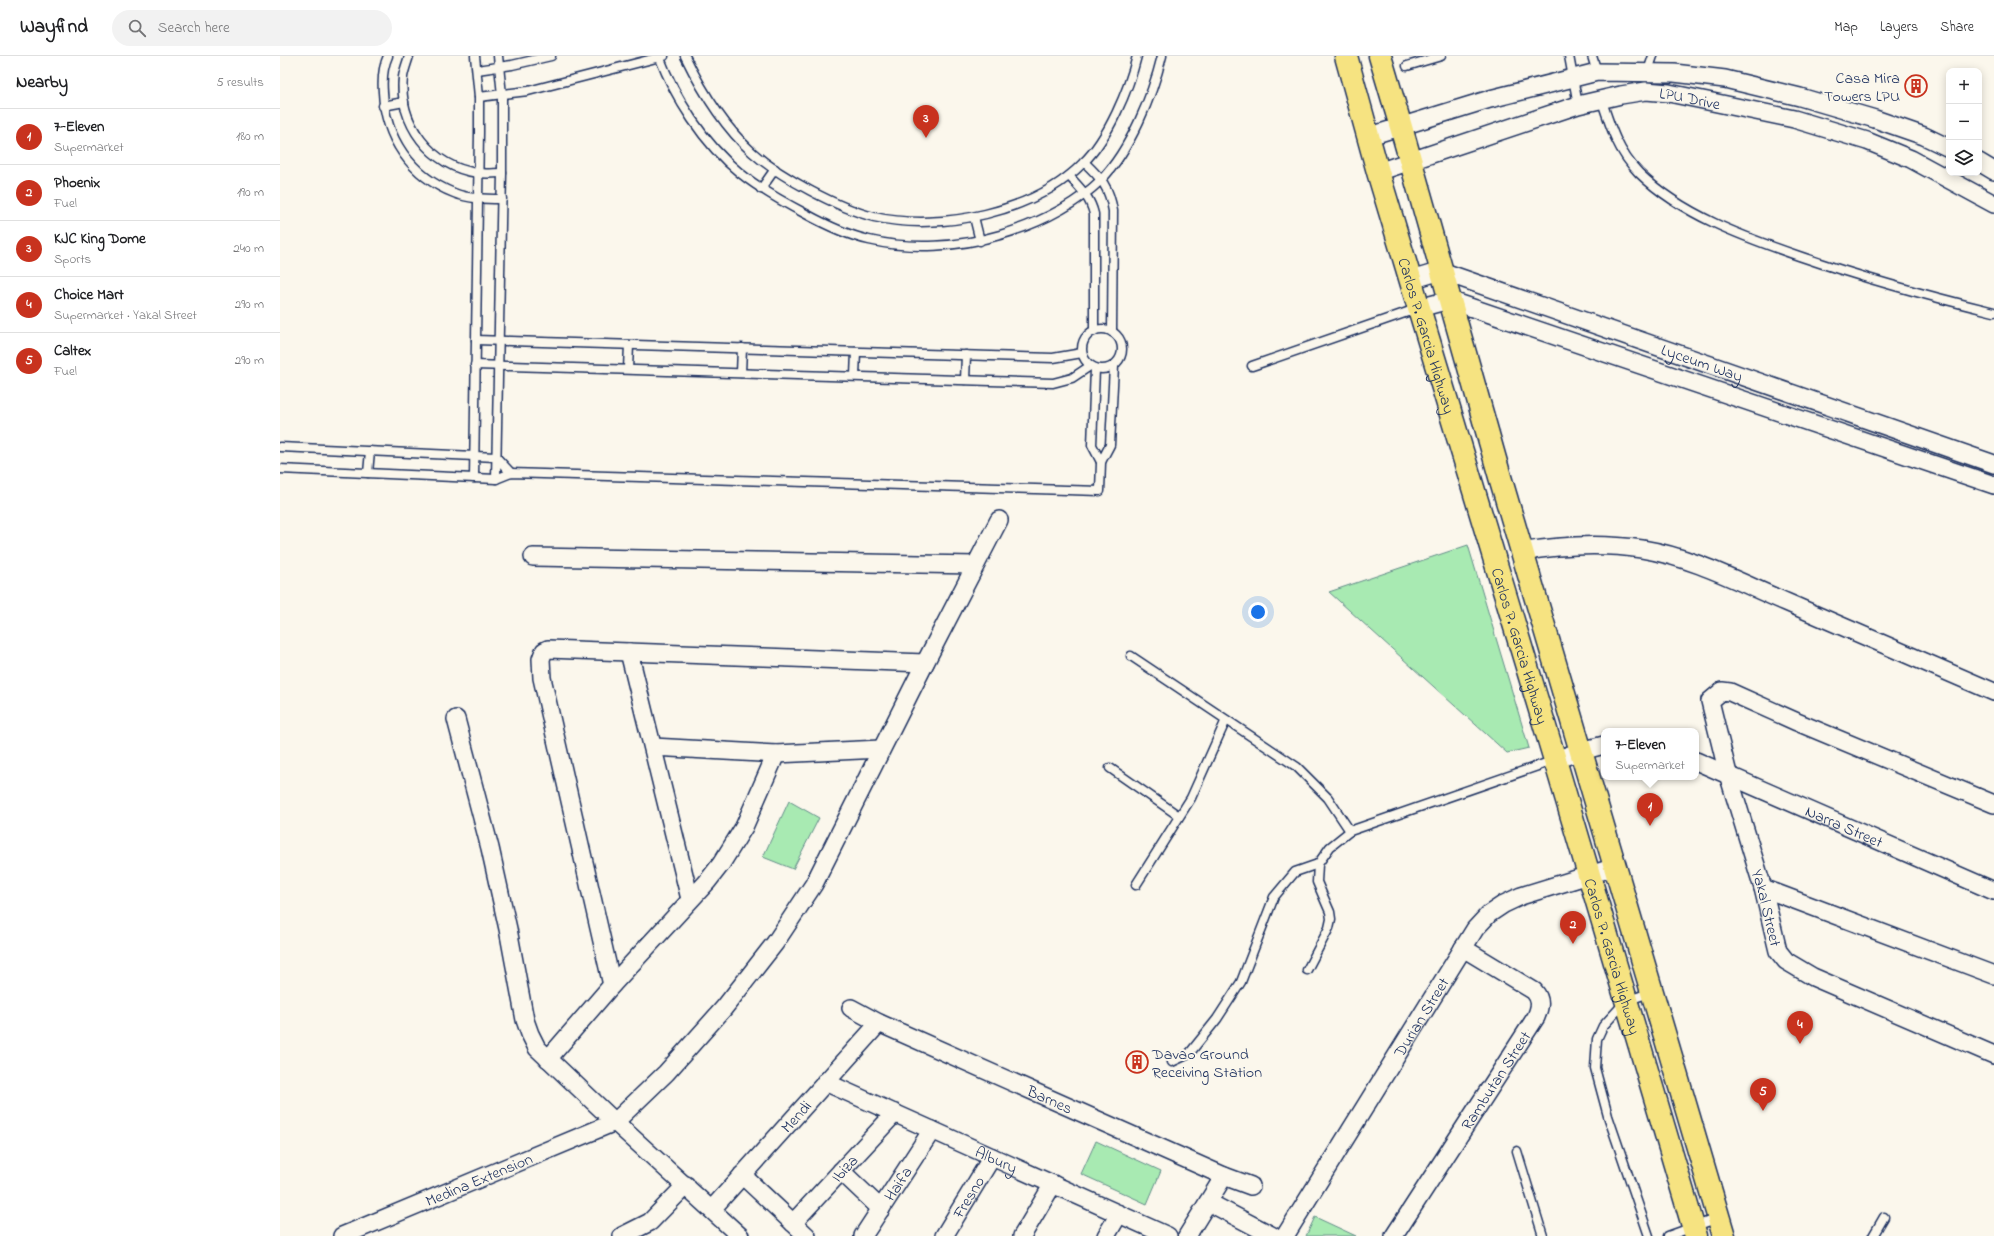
<!DOCTYPE html>
<meta charset="utf-8">
<style>
:root{--surface:#fff;--page:#f2f2f2;--text:#202124;--muted:#757577;--line:#e0e0e0;--accent:#c8321e}
body{margin:0;font-family:"Indie Flower",sans-serif;background:var(--page);color:var(--text)}
.controls{position:absolute;right:12px;top:12px;display:grid;overflow:hidden;border-radius:8px;box-shadow:0 2px 10px #0003}
.controls button{width:36px;height:36px;display:grid;place-items:center;padding:0;border:0;border-bottom:1px solid var(--line);background:var(--surface);color:var(--text);font:20px sans-serif}
.you{position:absolute;left:978px;top:556px;width:14px;height:14px;margin:-10px;border:3px solid #fff;border-radius:50%;background:#1a73e8;box-shadow:0 0 0 6px #1a73e833}
.badge{display:grid;place-items:center;width:26px;height:26px;border-radius:50%;background:var(--accent);color:#fff;font-size:13px;font-weight:700}
.pin{position:absolute;translate:-50% -33px;filter:drop-shadow(0 1px 2px #0008)}
.pin::after{content:'';position:absolute;top:21px;width:14px;height:12px;background:inherit;clip-path:polygon(0 0,100% 0,50% 100%)}
.popup{position:absolute;left:1321px;top:672px;width:98px;height:52px;box-sizing:border-box;display:grid;place-content:center;border-radius:8px;background:var(--surface);filter:drop-shadow(0 1px 3px #0005);font-size:13px;white-space:nowrap;color:var(--muted)}
.popup b{font-size:15px;color:var(--text)}
.popup::after{content:'';position:absolute;left:50%;top:100%;margin-left:-8px;border:8px solid transparent;border-top-color:var(--surface)}
.list{margin:0;padding:0;list-style:none}
h2{display:flex;justify-content:space-between;align-items:center;height:52px;margin:0;padding:0 16px;font-size:17px}
h2 small{font-size:13px;font-weight:400;color:var(--muted)}
.list li{display:grid;grid-template-columns:26px 1fr auto;gap:12px;align-items:center;box-sizing:border-box;height:56px;padding:0 16px;border-top:1px solid var(--line)}
.list b{display:block;font-size:15px;white-space:nowrap}
.list p{margin:0;font-size:13px;white-space:nowrap;color:var(--muted)}
.list em{font-size:13px;font-style:normal;color:var(--muted)}
.icon{flex:none;width:22px;height:22px;fill:none;stroke:currentColor;stroke-width:2;stroke-linecap:round;stroke-linejoin:round}
.map{position:relative;flex:none;width:1714px;height:1180px;overflow:hidden}
header{display:flex;align-items:center;gap:24px;box-sizing:border-box;height:56px;padding:0 20px;background:var(--surface);border-bottom:1px solid var(--line)}
header strong{font-size:19px}
nav{display:flex;gap:22px;margin-inline-start:auto;font-size:14px}
.search{width:280px;height:36px;background:var(--page);display:flex;align-items:center;gap:10px;box-sizing:border-box;padding:0 14px;border-radius:22px;color:var(--muted);font-size:15px}
main{display:flex}
aside{flex:1;background:var(--surface)}
.map>svg:first-child{display:block}
.green{fill:#a8eab2;stroke:#628c88}
.lines{fill:none;stroke-linecap:round;stroke-linejoin:round}
.lane-casing{stroke:#1b2f5e;stroke-width:11}
.street-casing{stroke:#1b2f5e;stroke-width:20}
.highway-casing{stroke:#1b2f5e;stroke-width:25}
.lane{stroke:#fbf7ec;stroke-width:8}
.street{stroke:#fbf7ec;stroke-width:17}
.highway{stroke:#f6e381;stroke-width:22}
.labels{text-anchor:middle;stroke-width:4;stroke-linejoin:round;paint-order:stroke}
.poi-label{font-size:16px;fill:#1b2f5e;stroke:#fbf7ec;text-anchor:end}
.street-label{font-size:16px;fill:#1b2f5e;stroke:#fbf7ec}
</style>
<header>
<strong>Wayfind</strong>
<div class="search"><svg class="icon" aria-label="search" viewBox="0 0 24 24"><circle cx="10" cy="10" r="6"/><path d="M15 15l6 6"/></svg>Search here</div>
<nav><a>Map</a><a>Layers</a><a>Share</a></nav>
</header>
<main>
<aside>
<h2>Nearby<small>5 results</small></h2>
<ul class="list">
<li><span class="badge">1</span><div><b>7-Eleven</b><p>Supermarket</p></div><em>180 m</em></li>
<li><span class="badge">2</span><div><b>Phoenix</b><p>Fuel</p></div><em>190 m</em></li>
<li><span class="badge">3</span><div><b>KJC King Dome</b><p>Sports</p></div><em>240 m</em></li>
<li><span class="badge">4</span><div><b>Choice Mart</b><p>Supermarket · Yakal Street</p></div><em>290 m</em></li>
<li><span class="badge">5</span><div><b>Caltex</b><p>Fuel</p></div><em>290 m</em></li>
</ul>
</aside>
<div class="map">
<svg width="1714" height="1180" viewBox="0 0 1714 1180">
<rect width="100%" height="100%" fill="#fbf7ec"/>
<filter id="ink" filterUnits="userSpaceOnUse"><feTurbulence type="fractalNoise" baseFrequency=".025" numOctaves="2"/><feDisplacementMap in="SourceGraphic" scale="8" xChannelSelector="R" yChannelSelector="G"/><feConvolveMatrix kernelMatrix="1 2 1 2 8 2 1 2 1" color-interpolation-filters="sRGB"/></filter>
<g filter="url(#ink)">
<g class="green">
<polygon points="1188,489 1249,692 1227,697 1049,536"/>
<polygon points="509,745 539,762 513,813 483,801"/>
<polygon points="816,1085 881,1115 867,1148 801,1118"/>
<polygon points="1035,1161 1076,1180 1026,1180"/>
</g>
<g class="lines">
<g class="lane-casing">
<g id="lane">
<path d="M108 0C103 11 102 24 103 36 105 82 131 120 174 137 189 143 205 143 222 143"/>
<path d="M129 0C127 7 124 14 123 21 118 67 151 111 198 117 206 118 214 117 222 117"/>
<path d="M379 0C395 42 424 88 460 117 480 133 503 146 526 158 546 169 567 179 589 184 631 194 679 191 720 179 757 168 793 151 821 124 850 94 872 41 882 0"/>
<path d="M405 0C422 35 443 70 472 96 500 121 558 152 594 161 661 176 755 156 803 107 828 83 849 33 857 0"/>
<polyline points="1289,0 1298,49"/>
<polyline points="1312,0 1317,16"/>
<polyline points="1127,10 1161,0"/>
<polyline points="197,14 232,9 271,0"/>
<polyline points="1367,18 1373,0"/>
<polyline points="199,41 248,35 384,0"/>
<path d="M1321 42C1330 70 1338 96 1359 117 1402 159 1464 181 1519 200 1583 222 1648 240 1714 256"/>
<polyline points="103,50 124,46"/>
<path d="M804 106C822 123 829 131 833 155L832 276"/>
<path d="M789 120C800 132 810 141 814 158V275"/>
<polyline points="481,133 495,113"/>
<polyline points="694,161 700,185"/>
<circle cx="822" cy="293" r="20"/>
<polyline points="196,284 773,302 802,297"/>
<polyline points="195,309 773,327 792,322 810,310"/>
<polyline points="972,310 1139,252"/>
<polyline points="348,313 349,289"/>
<polyline points="815,313 812,389 821,406"/>
<polyline points="461,317 462,292"/>
<polyline points="575,320 576,296"/>
<polyline points="685,324 686,299"/>
<polyline points="0,391 216,401 231,417"/>
<polyline points="0,413 216,423 231,417 820,435 821,406 830,389 834,310"/>
<polyline points="88,417 90,395"/>
<polyline points="194,422 199,76 199,41 195,0"/>
<polyline points="216,423 222,117 222,39 218,0"/>
<polyline points="851,600 1017,711 1048,742 1070,775"/>
<polyline points="830,712 899,760"/>
<polyline points="856,829 911,742 946,664"/>
<polyline points="1027,914 1049,872 1051,863 1050,856 1037,826 1038,808 1050,791 1070,775 1275,704"/>
<polyline points="892,1006 909,998 937,963 961,926 994,841 1015,816 1038,808"/>
<polyline points="1237,1095 1263,1180"/>
<polyline points="1369,1180 1328,1060 1315,1012 1317,983 1323,970 1346,945 1372,936"/>
<polyline points="1388,1180 1438,1162"/>
<polyline points="1593,1180 1604,1161"/>
</g>
</g>
<g class="street-casing">
<g id="street">
<polyline points="1090,80 1210,43 1317,16 1394,17 1445,23 1520,41 1595,63 1644,80 1669,92"/>
<polyline points="1699,106 1714,115"/>
<path id="s1" d="M1098 116 1298 49 1341 39 1366 35 1389 37 1514 63 1587 85 1631 103 1714 148"/>
<path id="s2" d="M1131 224 1161 215 1714 408"/>
<polyline points="1139,252 1169,244 1714,429"/>
<path d="M1241 496C1282 489 1321 487 1362 493 1412 501 1459 526 1506 546 1575 576 1645 606 1714 636"/>
<polyline points="253,501 695,509"/>
<polyline points="349,596 410,843"/>
<polyline points="176,663 210,792 228,873 245,964 250,978 257,992 335,1066 460,1180"/>
<polyline points="373,691 496,698 601,693"/>
<polyline points="1275,704 1301,695 1324,689"/>
<path id="s3" d="M1416 705 1714 835"/>
<path id="s4" d="M1714 748 1517 666 1450 636 1442 635 1430 645 1448 718 1483 832 1498 895 1506 905 1533 921 1714 999"/>
<polyline points="1483,832 1714,919"/>
<polyline points="332,929 262,622 261,603 264,595 268,593 645,607"/>
<path id="s5" d="M571 952 599 967 944 1120 971 1130"/>
<polyline points="268,1003 332,929 427,826 441,808 464,771 496,698"/>
<path id="s6" d="M545 1026 888 1180"/>
<polyline points="561,1115 601,1153"/>
<polyline points="462,1119 527,1180"/>
<polyline points="928,1146 993,1180"/>
<path id="s7" d="M432 1153 599 967"/>
<path id="s8" d="M513 1167 615 1057"/>
<path id="s9" d="M62 1180 335 1066 386 1017 444 952 495 887 534 828 645 607 719 464"/>
<polyline points="342,1180 370,1166 406,1129"/>
<path id="s10" d="M583 1180 652 1074"/>
<path id="s11" d="M664 1180 712 1101"/>
<polyline points="742,1180 773,1128"/>
<polyline points="826,1180 839,1158"/>
<polyline points="907,1180 944,1120"/>
<path id="s12" d="M1005 1180 1195 873 1209 858 1224 848 1241 840 1335 811"/>
<path id="s13" d="M1114 1180 1256 961C1260 951 1262 944 1254 935L1183 892"/>
</g>
</g>
<g class="highway-casing">
<g id="highway">
<path id="s14" d="M1066 0 1098 116 1275 704 1416 1180"/>
<polyline points="1100,0 1121,71 1220,421 1444,1180"/>
</g>
</g>
<use href="#lane" class="lane"/>
<use href="#street" class="street"/>
<use href="#highway" class="highway"/>
</g>
</g>
<defs>
<g id="building-ring" transform="scale(1.15)"><circle r="9.5" fill="#fbf7ec" stroke="#c8321e" stroke-width="1.5"/><path d="M-4-6H4V6H1V3H-1V6H-4ZM-2.5-4.3h1.7v1.8h-1.7ZM.8-4.3h1.7v1.8H.8ZM-2.5-1h1.7V.8h-1.7ZM.8-1h1.7V.8H.8Z" fill="#c8321e"/></g>
</defs>
<g fill-rule="evenodd">
<use href="#building-ring" x="1636" y="30"/>
<use href="#building-ring" x="857" y="1006"/>
</g>
<g class="labels">
<g class="poi-label">
<text x="1620" y="27">Casa Mira<tspan x="1620" dy="18">Towers LPU</tspan></text>
<text x="872" y="1003" text-anchor="start">Davao Ground<tspan x="872" dy="18">Receiving Station</tspan></text>
</g>
<g class="street-label">
<text dy="6" stroke="none"><textPath href="#s1" startOffset="325">LPU Drive</textPath></text>
<text dy="6" stroke="none"><textPath href="#s14" startOffset="291">Carlos P. Garcia Highway</textPath></text>
<text dy="6" stroke="none"><textPath href="#s2" startOffset="308">Lyceum Way</textPath></text>
<text dy="6" stroke="none"><textPath href="#s14" startOffset="615">Carlos P. Garcia Highway</textPath></text>
<text dy="6" stroke="none"><textPath href="#s3" startOffset="162">Narra Street</textPath></text>
<text dy="6" stroke="none"><textPath href="#s4" startOffset="525">Yakal Street</textPath></text>
<text dy="6" stroke="none"><textPath href="#s14" startOffset="939">Carlos P. Garcia Highway</textPath></text>
<text dy="6" stroke="none"><textPath href="#s12" startOffset="258">Durian Street</textPath></text>
<text dy="6" stroke="none"><textPath href="#s13" startOffset="186">Rambutan Street</textPath></text>
<text dy="6" stroke="none"><textPath href="#s5" startOffset="219">Barnes</textPath></text>
<text dy="6" stroke="none"><textPath href="#s7" startOffset="125">Mendi</textPath></text>
<text dy="6" stroke="none"><textPath href="#s6" startOffset="188">Albury</textPath></text>
<text dy="6" stroke="none"><textPath href="#s8" startOffset="75">Ibiza</textPath></text>
<text dy="6" stroke="none"><textPath href="#s9" startOffset="148">Medina Extension</textPath></text>
<text dy="6" stroke="none"><textPath href="#s10" startOffset="63">Haifa</textPath></text>
<text dy="6" stroke="none"><textPath href="#s11" startOffset="46">Fresno</textPath></text>
</g>
</g>
</svg>
<div class="controls">
<button>+</button>
<button>−</button>
<button><svg class="icon" aria-label="layers" viewBox="0 0 24 24"><path d="M12 4l9 5-9 5-9-5zM3 14l9 5 9-5"/></svg></button>
</div>
<div class="you"></div>
<div class="pin badge" style="left:1370px;top:770px">1</div>
<div class="popup"><b>7-Eleven</b>Supermarket</div>
<div class="pin badge" style="left:1293px;top:888px">2</div>
<div class="pin badge" style="left:646px;top:82px">3</div>
<div class="pin badge" style="left:1520px;top:988px">4</div>
<div class="pin badge" style="left:1483px;top:1055px">5</div>
</div>
</main>
